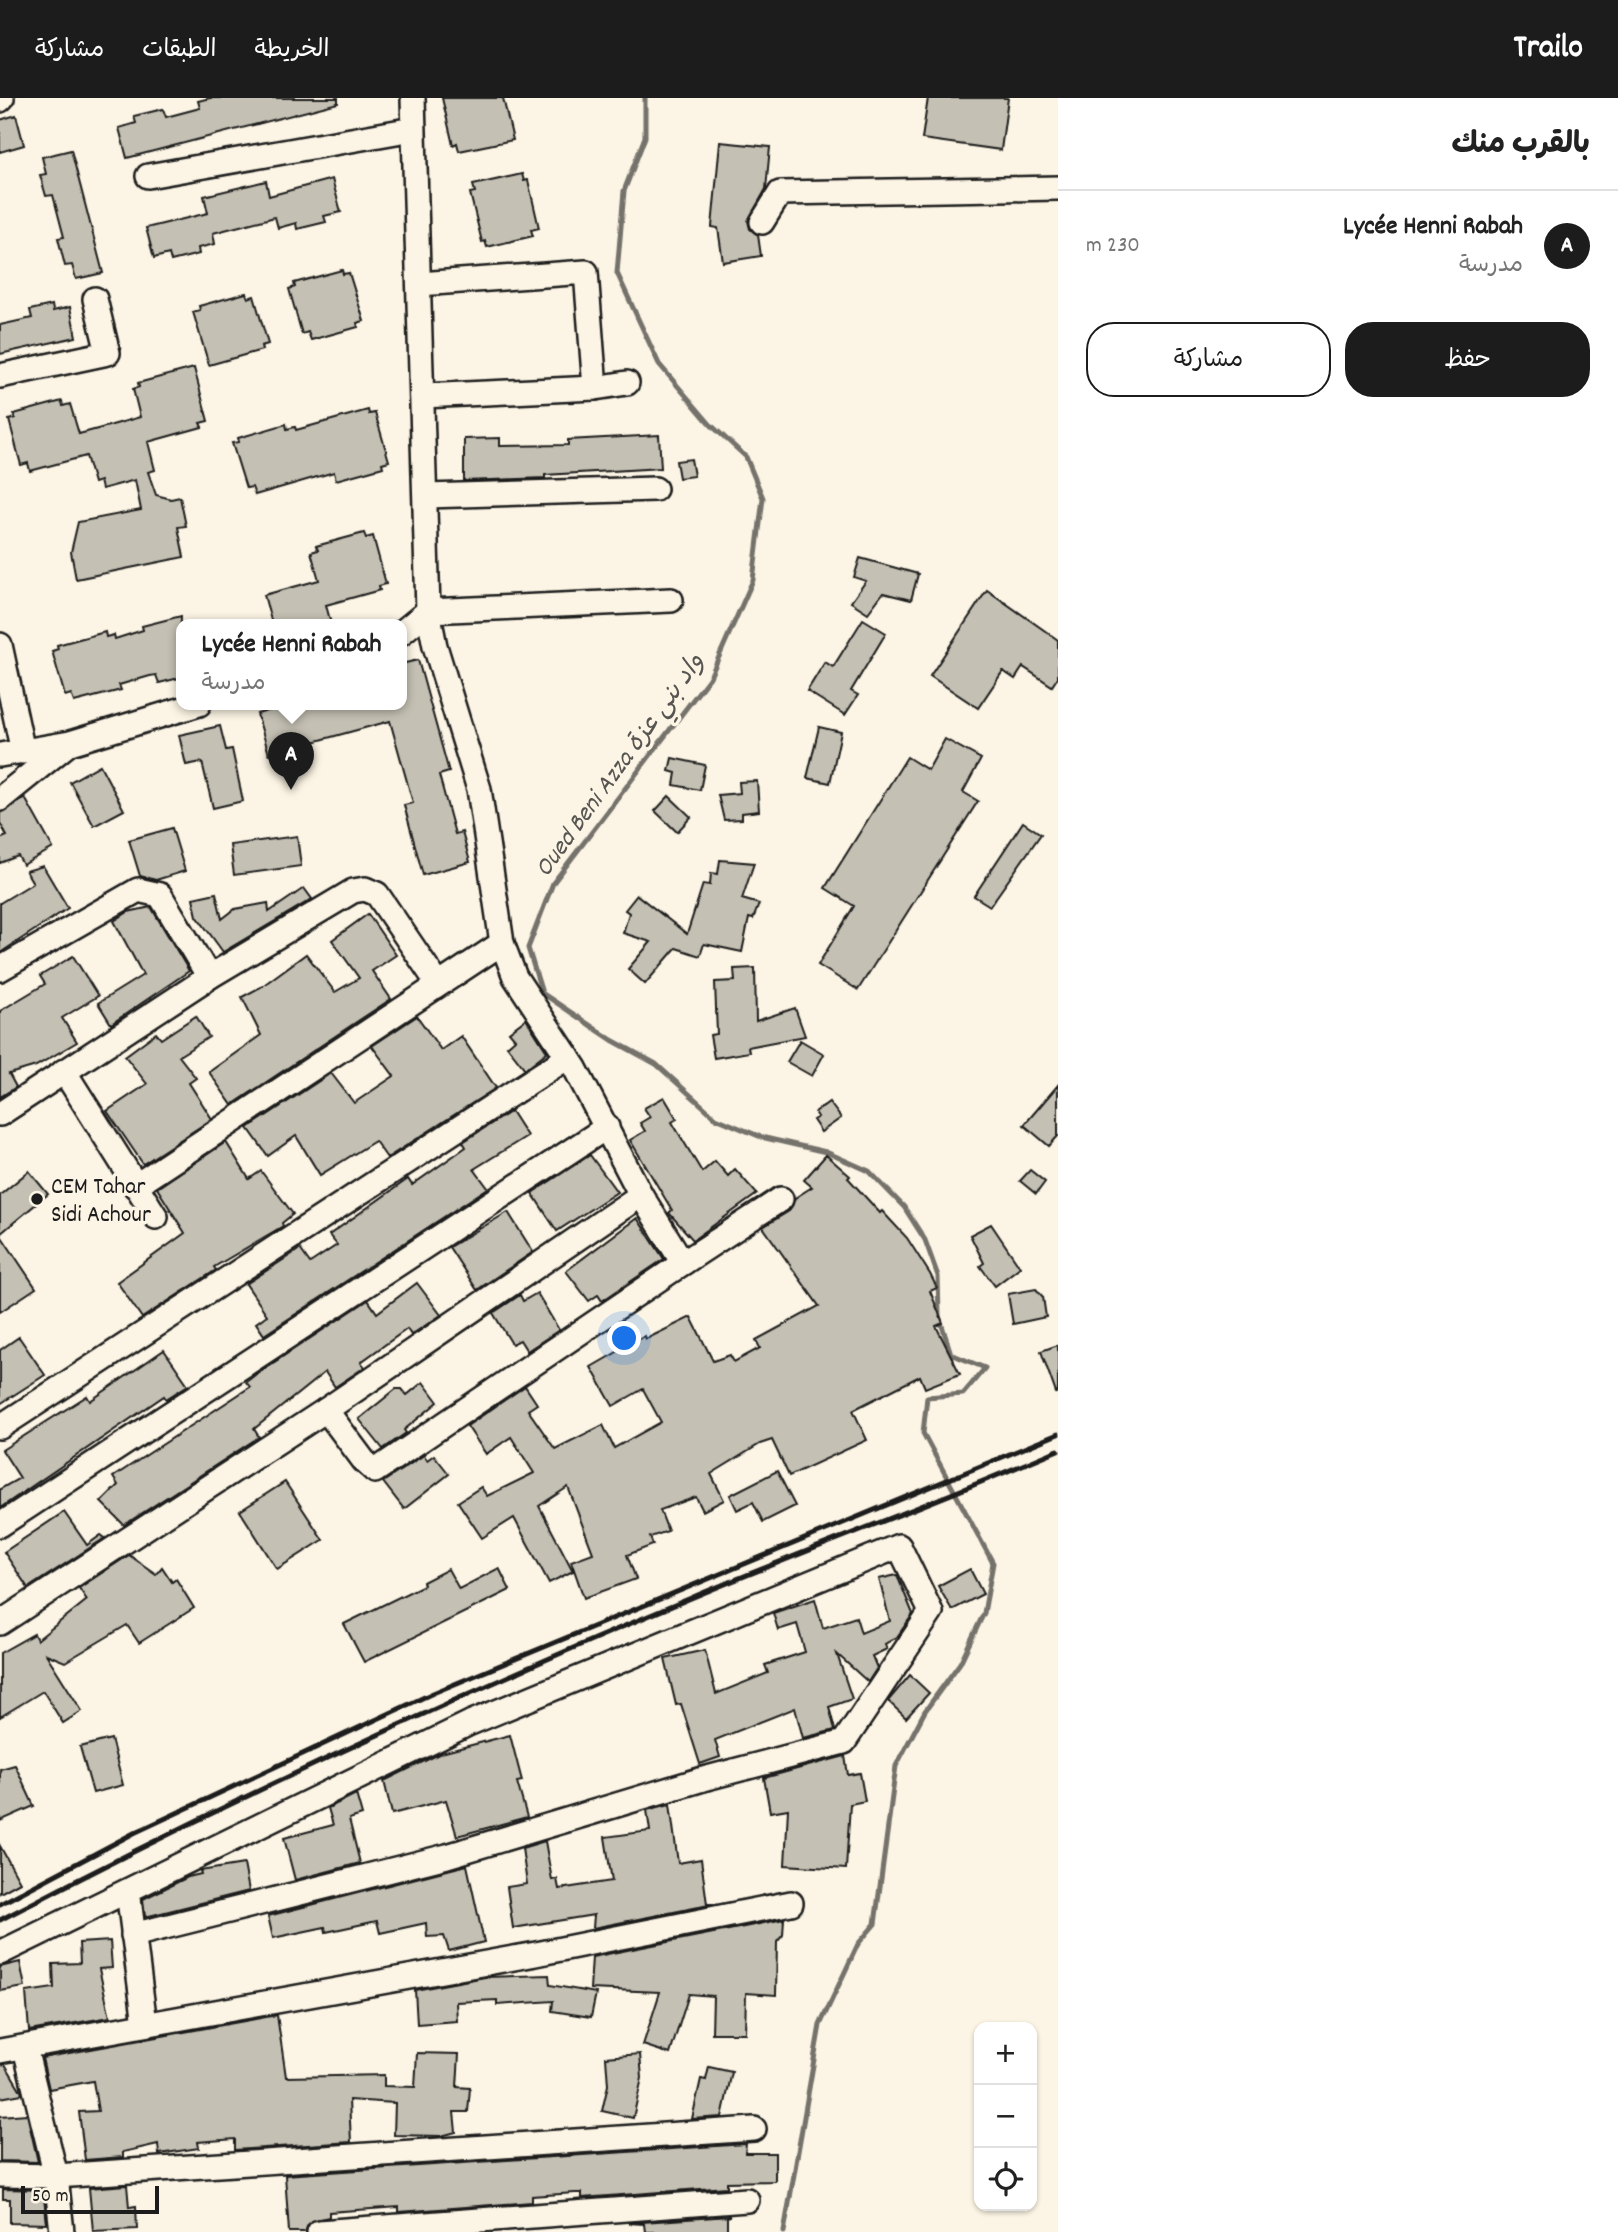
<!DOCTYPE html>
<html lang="ar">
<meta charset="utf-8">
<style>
:root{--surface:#fff;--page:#f2f2f2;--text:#222;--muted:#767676;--line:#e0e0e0;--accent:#1c1c1c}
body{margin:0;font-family:Dekko,"Playpen Sans Arabic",sans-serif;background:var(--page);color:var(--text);direction:rtl}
.controls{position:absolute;right:21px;bottom:21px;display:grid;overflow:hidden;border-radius:14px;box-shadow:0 2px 5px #0004}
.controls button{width:63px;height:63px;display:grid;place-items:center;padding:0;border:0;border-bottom:2px solid var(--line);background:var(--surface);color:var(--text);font:35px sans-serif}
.scale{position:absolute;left:21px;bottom:18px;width:138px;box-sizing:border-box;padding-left:7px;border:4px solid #1c1c1c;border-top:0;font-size:19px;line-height:24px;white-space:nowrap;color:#1c1c1c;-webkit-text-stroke:5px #fcf5e5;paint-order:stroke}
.you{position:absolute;left:625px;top:1241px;width:24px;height:24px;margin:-18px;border:5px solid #fff;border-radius:50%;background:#1a73e8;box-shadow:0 0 0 10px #1a73e833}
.badge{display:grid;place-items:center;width:46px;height:46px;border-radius:50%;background:var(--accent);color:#fff;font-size:23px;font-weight:700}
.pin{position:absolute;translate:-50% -58px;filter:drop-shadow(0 2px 4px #0008)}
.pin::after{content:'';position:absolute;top:37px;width:24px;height:21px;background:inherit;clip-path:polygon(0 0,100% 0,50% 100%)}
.popup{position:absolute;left:176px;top:521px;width:231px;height:91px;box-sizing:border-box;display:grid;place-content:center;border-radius:14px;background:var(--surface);filter:drop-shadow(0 2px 5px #0005);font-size:23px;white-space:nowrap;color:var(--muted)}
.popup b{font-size:26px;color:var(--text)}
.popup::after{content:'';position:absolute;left:50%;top:100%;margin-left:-14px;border:14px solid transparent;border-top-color:var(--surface)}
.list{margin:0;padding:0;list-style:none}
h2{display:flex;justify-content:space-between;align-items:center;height:91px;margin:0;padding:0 28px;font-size:30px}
h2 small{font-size:23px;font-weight:400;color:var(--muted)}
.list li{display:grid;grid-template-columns:46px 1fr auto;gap:21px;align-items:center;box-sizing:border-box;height:112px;padding:0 28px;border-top:2px solid var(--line)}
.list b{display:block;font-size:26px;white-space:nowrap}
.list p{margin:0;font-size:23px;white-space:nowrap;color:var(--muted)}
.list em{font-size:23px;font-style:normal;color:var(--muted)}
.actions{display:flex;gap:14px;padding:21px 28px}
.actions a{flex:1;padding:16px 0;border:2px solid var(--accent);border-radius:28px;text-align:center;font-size:24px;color:var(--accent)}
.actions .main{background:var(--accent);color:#fff}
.icon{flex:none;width:38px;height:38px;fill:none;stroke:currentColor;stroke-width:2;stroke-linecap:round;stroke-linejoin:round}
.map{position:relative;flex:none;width:1058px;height:2134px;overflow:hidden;direction:ltr}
header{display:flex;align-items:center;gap:42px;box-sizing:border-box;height:98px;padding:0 35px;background:var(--accent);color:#fff}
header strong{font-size:33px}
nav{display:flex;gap:38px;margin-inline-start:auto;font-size:24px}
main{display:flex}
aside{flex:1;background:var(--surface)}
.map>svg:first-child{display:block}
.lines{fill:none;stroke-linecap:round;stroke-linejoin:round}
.stream{stroke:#75726c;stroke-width:5}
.building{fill:#c4c0b3;stroke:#1c1c1c;stroke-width:2}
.minor-casing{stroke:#1c1c1c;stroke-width:28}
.minor{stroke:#fcf5e5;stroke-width:23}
.rail{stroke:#1c1c1c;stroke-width:5}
.poi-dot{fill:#1c1c1c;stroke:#fcf5e5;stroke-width:2.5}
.labels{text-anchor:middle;stroke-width:7;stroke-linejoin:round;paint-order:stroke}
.poi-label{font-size:24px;fill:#1c1c1c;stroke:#fcf5e5;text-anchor:start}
.water-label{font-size:26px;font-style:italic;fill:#575551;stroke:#fcf5e5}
</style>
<header>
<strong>Trailo</strong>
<nav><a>الخريطة</a><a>الطبقات</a><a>مشاركة</a></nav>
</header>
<main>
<aside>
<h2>بالقرب منك<small></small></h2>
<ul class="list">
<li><span class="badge">A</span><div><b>Lycée Henni Rabah</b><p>مدرسة</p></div><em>230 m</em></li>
</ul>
<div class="actions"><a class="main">حفظ</a><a>مشاركة</a></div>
</aside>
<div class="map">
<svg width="1058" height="2134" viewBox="0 0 1058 2134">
<rect width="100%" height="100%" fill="#fcf5e5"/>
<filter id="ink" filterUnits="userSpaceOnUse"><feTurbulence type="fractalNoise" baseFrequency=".0143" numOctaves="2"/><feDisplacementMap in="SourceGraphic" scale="14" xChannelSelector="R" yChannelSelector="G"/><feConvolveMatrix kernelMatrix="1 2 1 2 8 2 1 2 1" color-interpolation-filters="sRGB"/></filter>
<g filter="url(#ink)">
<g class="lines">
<polyline class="stream" points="645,0 645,39 624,93 617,175 659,266 710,326 746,359 763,400 753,482 710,579 553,785 528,850 542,895 612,942 656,966 716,1020 761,1039 826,1054 869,1073 904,1109 925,1142 938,1178 939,1218 951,1256 985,1270 963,1296 927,1299 923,1335 993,1465 984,1515 960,1565 925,1613 896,1668 875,1826 858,1846 820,1927 784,2134"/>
</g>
<g class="building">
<polygon points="210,0 338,0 338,5 127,60 119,30 136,25 134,18 163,11 166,19 200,10 198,3"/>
<polygon points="442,0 503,0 513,42 459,53 457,45 453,47"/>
<polygon points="928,0 1008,0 1001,52 922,41"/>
<polygon points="16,17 24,47 0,54 0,22"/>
<polygon points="720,44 770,49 766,91 748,123 750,131 758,137 761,158 723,164 718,130 712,129"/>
<polygon points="71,52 103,175 76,181 72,167 65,168 58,140 64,139 53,97 46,98 40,77 46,76 42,59"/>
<polygon points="522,76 524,83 528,82 539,130 531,132 533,138 487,149 485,143 482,144 470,95 475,94 473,87"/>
<polygon points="332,81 341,114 324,118 326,124 297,131 296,125 278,130 275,119 213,135 215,146 198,150 199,156 171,163 169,156 154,160 146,130 208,115 204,98 266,83 269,98"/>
<polygon points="342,172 343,176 349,175 364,223 357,225 358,229 311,242 308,234 302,236 289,191 295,189 294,185"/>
<polygon points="246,195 248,200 254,198 268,246 261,248 262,252 209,267 193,214 200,212 199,208"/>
<polygon points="52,207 53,213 70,209 76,239 0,256 0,227 32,220 30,212"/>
<polygon points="194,270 208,323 200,325 202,329 148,344 155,372 148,374 156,397 171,401 180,399 186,428 178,429 184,459 76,481 71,454 78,424 141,412 135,382 102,391 100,383 94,385 86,358 30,373 28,365 21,367 9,322 15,320 14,316 62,303 63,308 70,306 79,336 105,329 140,319 133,291 139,289 138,285"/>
<polygon points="368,312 369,316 375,315 389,363 382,365 383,369 336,382 334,374 255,397 252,389 246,390 232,345 239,344 238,340 286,326 287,331 295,329 296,332"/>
<polygon points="659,337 661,370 545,377 545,380 464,383 464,341 500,340 500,348 568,347 568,342"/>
<polygon points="691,361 694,378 679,380 676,363"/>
<polygon points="364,435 366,440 373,438 386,486 379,488 380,492 326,507 331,526 272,526 264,497 319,482 311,454 318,452 316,448"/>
<polygon points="860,460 918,476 911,502 883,495 868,515 851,504 866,483 854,479"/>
<polygon points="987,492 1058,542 1058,579 1052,588 1023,569 1015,581 1003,573 978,610 930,578"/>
<polygon points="181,518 179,580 159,585 156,577 150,578 119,587 121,592 74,604 71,596 65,598 52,553 58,551 57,547 105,534 106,539 114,537 115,541 143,532 142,528"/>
<polygon points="863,521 886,535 851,593 858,597 845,617 807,593 825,564 833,569"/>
<polygon points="418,562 449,674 439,677 455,736 462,734 470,764 423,777 404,707 413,705 390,623 269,656 257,616 292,606 401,606 401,566"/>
<polygon points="220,628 226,652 232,651 243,703 213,710 202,664 186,667 179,637"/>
<polygon points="819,629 841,634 830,685 807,680"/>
<polygon points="945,641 981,661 963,694 978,703 858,892 818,867 854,808 825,790 907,659 928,672"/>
<polygon points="672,660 705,667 700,692 674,687 676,675 669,673"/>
<polygon points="100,667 124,712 94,728 70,684"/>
<polygon points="757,683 759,713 742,715 742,721 724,722 718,697 740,695 739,684"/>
<polygon points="669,698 691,719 677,734 655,713"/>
<polygon points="25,700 53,750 23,767 18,758 0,765 0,741 7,738 0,725 0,715"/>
<polygon points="1023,724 1041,736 990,808 974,798"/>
<polygon points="172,730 185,773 156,782 140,778 129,742"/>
<polygon points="297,738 301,768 234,777 230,747"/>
<polygon points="720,762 754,765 742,801 759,806 753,821 749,820 742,854 704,846 700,858 676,850 645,886 628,871 651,844 623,835 629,815 625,812 637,797 687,836 703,786 710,787 711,775 718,776"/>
<polygon points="43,768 68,810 0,855 0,805 33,785 26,773"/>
<polygon points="304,790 312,801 223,854 197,818 193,800 216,795 222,821 235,811 268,805 269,814"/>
<polygon points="151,809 189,873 111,926 98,905 143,877 114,823 128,814"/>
<polygon points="368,816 396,857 372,873 391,901 232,1007 209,974 261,937 242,899 261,889 306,856 335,894 359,880 332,842"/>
<polygon points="73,858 98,898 62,920 77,944 36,968 9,976 16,989 0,999 0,913 45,886 40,878"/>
<polygon points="755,870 756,923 795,910 805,938 748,949 749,954 714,960 710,937 717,936 715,884 735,883 734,871"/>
<polygon points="196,918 209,939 179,958 196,980 189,985 212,1021 143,1066 107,1013 147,986 125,958 156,935 161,941"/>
<polygon points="417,918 441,952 461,938 496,990 387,1060 375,1043 320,1077 296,1038 268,1058 248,1030 331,975 354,1005 394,978 372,948"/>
<polygon points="526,921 547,954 525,971 507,948 515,941 509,934"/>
<polygon points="800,942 824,956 812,978 787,964"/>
<polygon points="1058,987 1058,1038 1049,1048 1024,1027"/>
<polygon points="664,999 677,1021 672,1024 702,1074 715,1063 728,1078 735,1071 757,1096 693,1142 669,1115 672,1112 630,1042 645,1033 640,1025 650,1019 644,1010"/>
<polygon points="829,1004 841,1020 821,1034 813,1022 818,1019 815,1014"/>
<polygon points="511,1013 527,1038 474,1071 488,1090 264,1237 256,1225 267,1217 246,1186 300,1151 310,1165 337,1147 329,1137 408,1081 412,1087 466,1049 463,1044"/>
<polygon points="226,1044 249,1081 261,1073 293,1116 282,1125 283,1128 214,1169 216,1172 142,1220 117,1184 185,1135 157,1090"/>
<polygon points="590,1057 617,1094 557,1133 532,1095"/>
<polygon points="826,1057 850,1078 848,1080 880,1115 882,1113 907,1140 930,1176 937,1190 930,1193 943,1225 936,1228 960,1276 925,1290 920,1278 853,1312 867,1342 789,1378 772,1342 760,1346 711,1376 724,1402 703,1413 696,1399 660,1412 668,1433 650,1439 653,1447 627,1457 636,1481 584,1500 571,1463 593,1455 568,1389 539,1408 573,1473 549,1485 514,1420 482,1440 458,1404 481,1389 487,1398 534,1375 511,1339 486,1356 467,1328 525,1288 537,1306 528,1312 555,1351 603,1327 614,1350 661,1324 643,1291 613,1308 591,1269 645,1238 646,1241 691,1219 713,1263 730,1257 734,1264 760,1250 756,1242 819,1208 763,1129 789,1113 795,1100 812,1089 804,1082"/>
<polygon points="1030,1072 1045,1084 1036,1096 1020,1083"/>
<polygon points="29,1073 48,1096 0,1136 36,1190 0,1214 0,1097"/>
<polygon points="508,1114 533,1154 477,1192 449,1149"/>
<polygon points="637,1120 664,1161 602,1203 598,1197 589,1203 566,1173"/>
<polygon points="991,1126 1020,1169 995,1188 980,1168 984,1165 970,1137"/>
<polygon points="417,1185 441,1217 411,1237 407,1231 361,1264 365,1269 335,1289 325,1274 254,1331 259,1339 124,1427 101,1404 118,1387 113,1379 250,1289 246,1284 255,1277 368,1202 377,1215"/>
<polygon points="1036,1191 1043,1199 1046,1219 1013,1226 1008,1196"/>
<polygon points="537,1195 559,1232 527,1253 520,1242 512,1246 493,1215 520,1197 523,1203"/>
<polygon points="19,1239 45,1277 0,1306 0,1252"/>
<polygon points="1058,1247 1058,1294 1056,1295 1041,1253"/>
<polygon points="164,1252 188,1287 166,1301 164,1298 0,1410 0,1391 20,1380 2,1352 87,1298 90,1303"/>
<polygon points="423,1284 438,1304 404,1332 406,1335 383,1351 359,1321 396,1291 402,1291 407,1297"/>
<polygon points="424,1357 427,1362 434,1357 449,1376 404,1411 383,1384"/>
<polygon points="777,1373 795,1408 763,1424 753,1404 737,1412 730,1397"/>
<polygon points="285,1384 323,1442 277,1471 240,1413"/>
<polygon points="64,1414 87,1447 101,1437 105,1440 28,1490 4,1454"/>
<polygon points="129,1457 156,1476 162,1469 172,1484 176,1481 194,1510 139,1545 127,1527 65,1564 46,1556 82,1613 63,1625 43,1593 0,1619 0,1555 34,1536 37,1542 87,1502 79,1490"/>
<polygon points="499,1470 510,1492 364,1564 344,1526 424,1487 423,1484 448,1471 459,1491"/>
<polygon points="970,1471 983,1496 952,1512 938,1488"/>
<polygon points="897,1477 913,1516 897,1539 885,1546 887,1551 872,1558 877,1570 868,1584 837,1556 852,1601 829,1609 835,1632 803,1640 795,1610 715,1642 720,1659 700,1666 681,1606 676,1607 665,1561 705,1552 716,1596 768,1575 765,1567 805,1554 797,1526 778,1532 773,1515 815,1501 823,1530 856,1519 861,1535 890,1523 879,1481"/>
<polygon points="910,1577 929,1595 906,1620 888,1603"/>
<polygon points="510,1637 522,1683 517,1684 527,1719 457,1738 446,1702 392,1716 384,1683 441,1655"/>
<polygon points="111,1641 123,1687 93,1695 80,1649"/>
<polygon points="845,1658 848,1677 860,1675 865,1703 850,1706 846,1771 785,1767 788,1711 770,1714 764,1680"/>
<polygon points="15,1667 34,1708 0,1723 0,1671"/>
<polygon points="356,1696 362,1717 349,1721 360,1765 295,1782 284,1740 333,1727 328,1710"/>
<polygon points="670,1706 678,1765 701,1761 707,1806 714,1806 593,1830 594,1817 513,1830 507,1789 527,1786 522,1750 545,1743 552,1782 557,1781 559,1791 612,1783 605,1739 650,1733 647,1712"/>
<polygon points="0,1748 20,1784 0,1795"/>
<polygon points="244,1766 249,1793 145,1819 143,1801 188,1779 201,1776 200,1773"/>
<polygon points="467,1767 484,1844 449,1853 444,1838 427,1839 426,1825 380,1835 377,1823 326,1834 325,1829 273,1840 268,1818"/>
<polygon points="784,1821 783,1837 777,1844 776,1897 746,1895 745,1935 712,1935 713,1898 689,1896 670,1956 643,1947 660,1894 590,1891 592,1859"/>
<polygon points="110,1843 112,1870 99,1871 110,1919 29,1933 26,1894 54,1890 53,1866 80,1865 79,1845"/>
<polygon points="20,1864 25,1889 0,1893 0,1869"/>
<polygon points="549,1877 550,1887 596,1895 591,1919 552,1913 553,1903 497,1907 497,1902 456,1904 457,1923 417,1926 415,1892 485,1879"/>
<polygon points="277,1917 286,1979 384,1977 384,1988 415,1989 417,1955 459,1956 457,1989 470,1990 468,2014 454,2014 456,2034 441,2038 394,2037 395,2005 349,2002 351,2044 235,2052 235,2041 198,2044 199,2050 159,2056 158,2046 123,2054 123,2059 85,2062 79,2014 98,2013 93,1983 49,1991 42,1960"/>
<polygon points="640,1956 642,1980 633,2020 602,2013 608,1987 606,1959"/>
<polygon points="5,1966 21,1993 22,1996 0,2000 0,1967"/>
<polygon points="709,1969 732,1974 722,2019 692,2021 701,1981 706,1982"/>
<polygon points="27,2016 38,2064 0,2063 0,2018"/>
<polygon points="746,2046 745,2055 775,2055 775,2083 727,2084 727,2089 582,2100 582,2095 575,2095 532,2098 532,2104 399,2114 399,2109 329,2114 329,2119 311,2123 305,2134 289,2134 285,2077"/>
<polygon points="127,2087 129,2109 136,2108 137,2131 93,2133 89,2090"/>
<polygon points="3,2091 43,2092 47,2126 10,2125 10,2101 3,2101"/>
<polygon points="730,2118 727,2119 727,2134 645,2134 644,2126 628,2125"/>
</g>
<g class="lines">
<g class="minor-casing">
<g id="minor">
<polyline points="413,0 428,513 435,548 479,691 502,845 515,879 575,970 641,1097 683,1165 781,1101"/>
<polyline points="0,2 2,0"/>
<polyline points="148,78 413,31"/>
<polyline points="762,124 780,95 1058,90"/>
<polyline points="419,186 586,174 595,290"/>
<polyline points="0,278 108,255 95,201"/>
<polyline points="422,298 595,290 627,285"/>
<polyline points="426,398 655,391"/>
<polyline points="401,535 428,513 671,502"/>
<polyline points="0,547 23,654"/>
<polyline points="0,657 70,645 199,606"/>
<polyline points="0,701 68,646"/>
<polyline points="0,871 138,792 160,797 209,879"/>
<polyline points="64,973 156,1119"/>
<polyline points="0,1016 209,879 353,793 365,791 377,796 438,886"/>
<polyline points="135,1088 502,845"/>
<polyline points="326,1312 364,1363 375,1373 683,1165"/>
<polyline points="0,1329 568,959"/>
<polyline points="0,1427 607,1029"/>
<polyline points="0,1525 326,1312 641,1097"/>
<polyline points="128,1793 145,1926"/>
<polyline points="0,1855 470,1625 899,1448 931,1514 844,1644 703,1681 447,1758 133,1837"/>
<polyline points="25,1950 56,2078 62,2134"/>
<polyline points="0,1953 536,1856 791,1805"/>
<polyline points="0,2077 56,2078 754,2031"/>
<polyline points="319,2134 747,2102"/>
</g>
</g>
<use href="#minor" class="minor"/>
<g class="rail">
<polyline points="0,1806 134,1735 433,1595 1058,1336"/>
<path d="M0 1822C225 1704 456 1598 691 1500 813 1449 937 1404 1058 1352"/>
</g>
</g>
</g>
<circle class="poi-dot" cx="37" cy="1101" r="7"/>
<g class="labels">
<g class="poi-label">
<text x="51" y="1095">CEM Tahar<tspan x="51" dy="28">Sidi Achour</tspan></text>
</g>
<g class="water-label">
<text transform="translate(618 666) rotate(-54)" y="9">Oued Beni Azza واد بني عزة</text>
</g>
</g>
</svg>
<div class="controls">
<button>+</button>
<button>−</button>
<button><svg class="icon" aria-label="locate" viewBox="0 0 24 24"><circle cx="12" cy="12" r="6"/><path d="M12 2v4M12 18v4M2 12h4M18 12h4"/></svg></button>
</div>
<div class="scale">50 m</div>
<div class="you"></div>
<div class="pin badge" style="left:291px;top:692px">A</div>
<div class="popup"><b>Lycée Henni Rabah</b>مدرسة</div>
</div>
</main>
